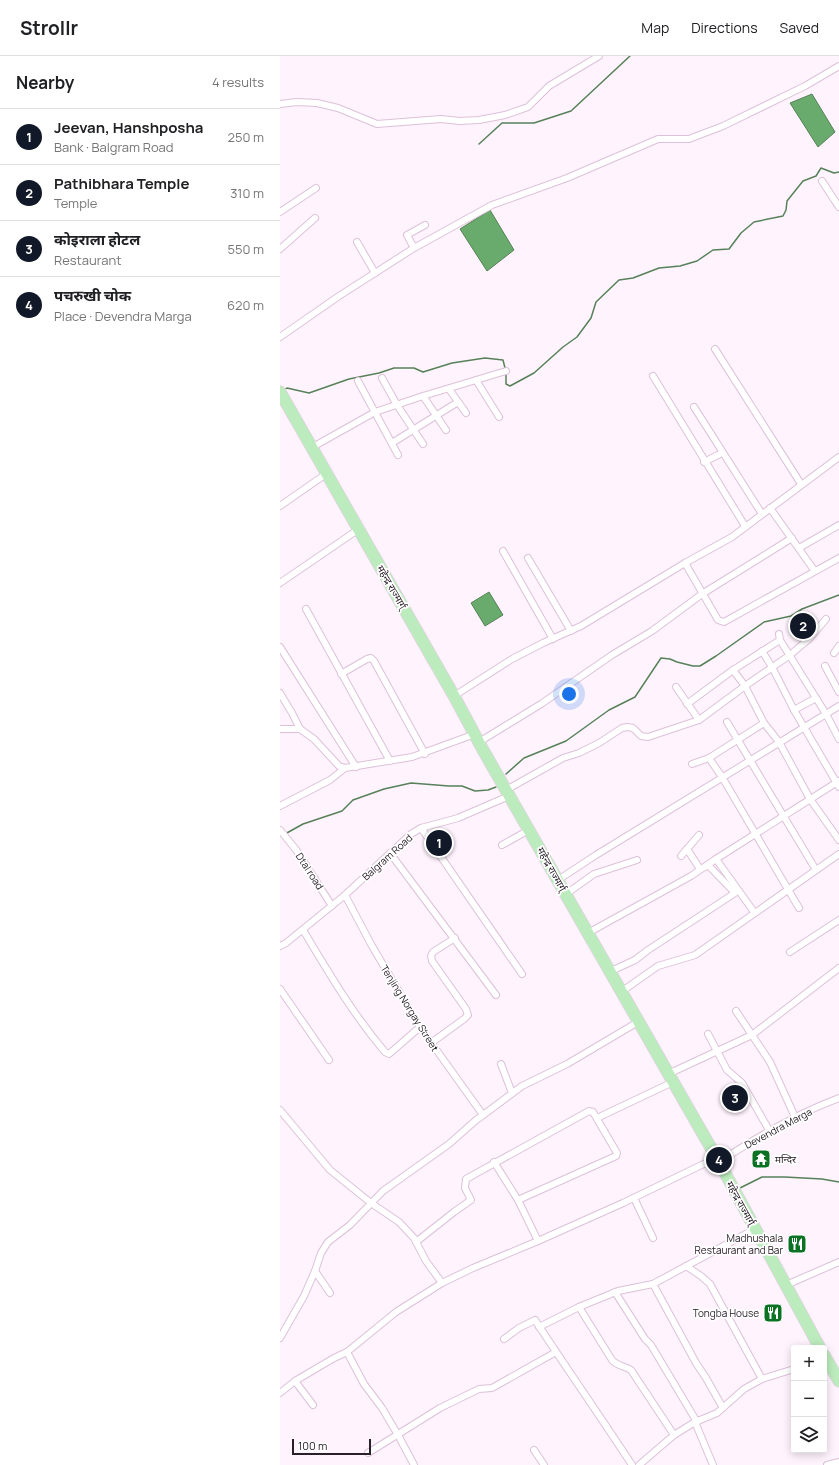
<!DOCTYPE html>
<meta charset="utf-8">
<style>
:root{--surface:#fff;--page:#f6f6f6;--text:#202124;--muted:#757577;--line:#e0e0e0;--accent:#111827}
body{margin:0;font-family:Manrope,"Noto Sans Devanagari",sans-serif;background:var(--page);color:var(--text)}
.controls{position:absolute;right:12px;bottom:12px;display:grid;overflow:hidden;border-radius:4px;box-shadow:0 2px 10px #0003}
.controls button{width:36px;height:36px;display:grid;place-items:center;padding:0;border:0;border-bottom:1px solid var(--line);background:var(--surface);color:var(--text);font:20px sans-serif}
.scale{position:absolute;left:12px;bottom:10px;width:79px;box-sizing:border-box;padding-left:4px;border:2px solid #2a2029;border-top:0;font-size:11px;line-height:14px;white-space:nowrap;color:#2a2029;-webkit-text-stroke:3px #fff;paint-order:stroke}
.you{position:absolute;left:289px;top:638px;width:14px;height:14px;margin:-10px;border:3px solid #fff;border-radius:50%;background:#1a73e8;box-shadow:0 0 0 6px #1a73e833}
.badge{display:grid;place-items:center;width:26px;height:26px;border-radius:50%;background:var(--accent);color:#fff;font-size:13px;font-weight:700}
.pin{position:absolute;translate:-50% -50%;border:2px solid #fff;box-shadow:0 1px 4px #0006}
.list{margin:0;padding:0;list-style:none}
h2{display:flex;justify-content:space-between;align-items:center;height:52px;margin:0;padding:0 16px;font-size:17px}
h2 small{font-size:13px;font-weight:400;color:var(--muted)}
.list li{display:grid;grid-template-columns:26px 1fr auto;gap:12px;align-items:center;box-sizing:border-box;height:56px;padding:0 16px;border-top:1px solid var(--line)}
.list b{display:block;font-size:15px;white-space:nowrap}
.list p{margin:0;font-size:13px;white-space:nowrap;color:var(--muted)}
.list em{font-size:13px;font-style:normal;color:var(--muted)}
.icon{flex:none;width:22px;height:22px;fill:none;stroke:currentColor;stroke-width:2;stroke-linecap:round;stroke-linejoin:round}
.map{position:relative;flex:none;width:559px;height:1409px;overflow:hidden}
header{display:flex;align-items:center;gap:24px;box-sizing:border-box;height:56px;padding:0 20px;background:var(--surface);border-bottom:1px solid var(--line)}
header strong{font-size:19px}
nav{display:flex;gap:22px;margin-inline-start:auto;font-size:14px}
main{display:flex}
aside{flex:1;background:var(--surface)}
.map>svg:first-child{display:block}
.water{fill:#69ab6d;stroke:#568159}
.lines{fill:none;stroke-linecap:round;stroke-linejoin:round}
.stream{stroke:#568159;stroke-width:1.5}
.minor-casing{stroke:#ddc1d9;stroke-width:8}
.trunk-casing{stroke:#d9d7d8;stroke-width:13}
.minor{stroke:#fff;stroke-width:6}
.trunk{stroke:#bcecbe;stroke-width:11}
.labels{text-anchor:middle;stroke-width:3.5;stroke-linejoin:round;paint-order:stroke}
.street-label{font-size:10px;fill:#2a2029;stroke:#fff}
.poi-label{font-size:10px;fill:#2a2029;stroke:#fff;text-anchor:end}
</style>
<header>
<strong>Strollr</strong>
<nav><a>Map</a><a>Directions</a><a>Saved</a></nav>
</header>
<main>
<aside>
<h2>Nearby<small>4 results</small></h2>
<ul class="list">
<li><span class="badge">1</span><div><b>Jeevan, Hanshposha</b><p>Bank · Balgram Road</p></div><em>250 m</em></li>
<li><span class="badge">2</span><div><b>Pathibhara Temple</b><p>Temple</p></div><em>310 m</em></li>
<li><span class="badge">3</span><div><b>कोइराला होटल</b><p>Restaurant</p></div><em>550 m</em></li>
<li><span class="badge">4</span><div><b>पचरुखी चोक</b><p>Place · Devendra Marga</p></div><em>620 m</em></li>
</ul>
</aside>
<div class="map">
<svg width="559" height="1409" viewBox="0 0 559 1409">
<rect width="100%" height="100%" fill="#fff3fd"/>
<g class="water">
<polygon points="532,38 555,76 538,91 510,47"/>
<polygon points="210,154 234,194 207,215 180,173"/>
<polygon points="209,536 223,559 205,570 191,547"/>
</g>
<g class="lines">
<g class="stream">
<polyline points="199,88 222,67 254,67 291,55 350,0"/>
<polyline points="226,318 226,328 230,330 254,317 283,291 297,281 311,262 316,246 339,224 353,222 379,212 400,210 417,205 433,194 449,193 461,177 474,166 503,160 506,154 507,145 523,125 536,120 541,112 554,117 559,116"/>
<polyline points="4,334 7,332 29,337 69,323 99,317 114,312 134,312 143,316 172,307 205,302 223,304 225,312"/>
<polyline points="226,718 244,702 286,685 329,654 355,641 381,602 390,603 397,606 413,610 420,610 436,600 484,566 511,560 522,553 559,539"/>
<polyline points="5,778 23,768 62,755 73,744 104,733 131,727 169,730 182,730 195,735 208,734 216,731"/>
<polyline points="458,1133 482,1121 505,1121 542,1123 559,1126"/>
</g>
<g class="minor-casing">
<g id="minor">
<polyline points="0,48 17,46 37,47 58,52 97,68 161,63 180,65 199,64 225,59 248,51 269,30 319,0"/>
<polyline points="542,125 559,151"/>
<polyline points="0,156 36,132"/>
<polyline points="77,186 95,217"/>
<polyline points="134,192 127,179 145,169"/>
<polyline points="0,193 35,162"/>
<polyline points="0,281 59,240 134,192 212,149 287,122 378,83 409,83 443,70 525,30 559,10"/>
<polyline points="435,293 521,428"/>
<polyline points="373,320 465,470"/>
<polyline points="102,322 117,349 143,388"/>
<polyline points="196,324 219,361"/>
<polyline points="78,325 118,399"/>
<polyline points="169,333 186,357"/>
<polyline points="143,340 166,374"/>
<polyline points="414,351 482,458"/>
<polyline points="112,387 178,346"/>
<polyline points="31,392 95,356 143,340 226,315"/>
<polyline points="424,406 442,397"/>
<polyline points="0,450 46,418"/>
<polyline points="490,452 534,514"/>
<polyline points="519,492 559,469"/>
<polyline points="223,495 273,583"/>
<polyline points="248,502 291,575"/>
<polyline points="405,507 438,564 444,566 559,502"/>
<polyline points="0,527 79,473"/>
<polyline points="26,553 110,705"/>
<polyline points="499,578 500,584 546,658 559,683"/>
<polyline points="0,591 76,711"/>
<polyline points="482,595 492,611 514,654 559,731"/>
<polyline points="554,597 559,590"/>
<polyline points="545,610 559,636"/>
<polyline points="453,614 465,630 484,667 499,686 530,743 559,784"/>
<polyline points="61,618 87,603 91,602 94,605 145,698"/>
<polyline points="396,631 419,664"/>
<polyline points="0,637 12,657 20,673"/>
<polyline points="174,640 232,603 263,587 301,570 405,507 452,481 559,401"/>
<polyline points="407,648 453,614 500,584"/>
<polyline points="514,654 536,642"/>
<polyline points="447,666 536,814"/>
<polyline points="0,673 20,673 34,683 59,710 65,712 132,701 195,678"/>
<polyline points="199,686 261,648 332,599 372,575 422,538 512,482"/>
<polyline points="429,702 442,721 519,852"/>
<polyline points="412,708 429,702 484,667"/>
<polyline points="226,734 283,702 299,697 319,687 342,672 347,671 353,672 361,680 368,681 419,664 465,630 510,599 530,582 546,563"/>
<polyline points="0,750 50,724 65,712"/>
<polyline points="141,772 242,918"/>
<polyline points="0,774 17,795 52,850"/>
<polyline points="419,779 407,793 420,813"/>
<polyline points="222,789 249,774"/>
<polyline points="110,797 216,939"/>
<polyline points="401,800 407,793"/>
<polyline points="436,803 474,856"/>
<polyline points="278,824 316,799 559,650"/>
<polyline points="286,838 314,818 357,804"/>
<polyline points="65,839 92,890 140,971 203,1059"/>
<path d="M23 874C49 917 72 957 105 996L109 998 140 971"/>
<polyline points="308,877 411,820 436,803 559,725"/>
<polyline points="0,890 6,887 65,839 131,778 141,772 178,762 229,740"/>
<polyline points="510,896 559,864"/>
<polyline points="329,916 355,904 368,894 455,837 428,809 425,811"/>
<polyline points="0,933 49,1004"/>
<polyline points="341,936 378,910 415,899 559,798"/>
<polyline points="456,955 490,1006 515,1061"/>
<polyline points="428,978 447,1014 462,1027 489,1074"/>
<polyline points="151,987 184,963 188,959 186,953 152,905 151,900 153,896 175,882"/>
<polyline points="221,1008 232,1037"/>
<polyline points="388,1018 472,979 559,912"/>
<polyline points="0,1054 50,1114 91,1147 119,1166 134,1182 146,1205 162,1227"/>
<polyline points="317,1062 393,1026"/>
<polyline points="214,1106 238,1144 258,1185"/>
<path d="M439 1106C477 1081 516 1058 559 1042"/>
<polyline points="354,1142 373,1182"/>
<polyline points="136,1186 174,1156 191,1144 185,1132 186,1123 309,1055 313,1056 337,1097 336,1100 238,1144"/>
<polyline points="406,1210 421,1220 430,1228 482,1323"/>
<polyline points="373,1228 416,1307 426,1322 443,1352"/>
<polyline points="506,1229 559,1206"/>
<polyline points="335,1236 365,1283 371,1289 417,1366"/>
<polyline points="50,1237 35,1215 41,1197 48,1186 70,1169 103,1135 169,1088 195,1065 242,1030 287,1008 358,966"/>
<path d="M299 1251 332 1304C337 1310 345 1310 351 1314L394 1379"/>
<polyline points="259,1271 299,1251 338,1235 373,1228 475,1173"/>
<polyline points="0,1282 24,1240 35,1215"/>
<path d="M224 1283 239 1272 255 1264C287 1313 320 1360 352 1409"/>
<polyline points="67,1296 84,1328 102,1352 118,1379 134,1409"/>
<polyline points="0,1337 15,1325"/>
<polyline points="33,1349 15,1325 54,1302 67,1296 116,1256 162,1227 193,1212 258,1185 343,1147 436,1102"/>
<polyline points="415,1366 433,1409"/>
<polyline points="254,1394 264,1409"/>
<polyline points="88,1397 160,1352 199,1333 212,1332 276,1296"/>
<polyline points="359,1409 394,1379 415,1366 437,1357 464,1333 482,1323 514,1313"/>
<polyline points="547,1409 559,1406"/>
</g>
</g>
<g class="trunk-casing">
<g id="trunk">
<polyline points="0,336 174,640 203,694 439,1106 540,1292"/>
<polyline points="544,1299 559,1325"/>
</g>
</g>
<use href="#minor" class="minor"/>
<use href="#trunk" class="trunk"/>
</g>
<defs>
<g id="temple-square" transform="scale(1)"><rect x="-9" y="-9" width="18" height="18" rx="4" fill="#0b7223" stroke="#fff"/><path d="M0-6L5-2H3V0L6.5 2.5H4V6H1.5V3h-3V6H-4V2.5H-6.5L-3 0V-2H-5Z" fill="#fff"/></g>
<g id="restaurant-square" transform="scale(1)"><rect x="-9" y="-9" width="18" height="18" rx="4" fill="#0b7223" stroke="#fff"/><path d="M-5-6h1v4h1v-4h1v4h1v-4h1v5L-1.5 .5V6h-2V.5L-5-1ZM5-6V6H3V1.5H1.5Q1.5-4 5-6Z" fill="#fff"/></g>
</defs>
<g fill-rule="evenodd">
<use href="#temple-square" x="481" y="1103"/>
<use href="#restaurant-square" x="517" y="1188"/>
<use href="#restaurant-square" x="493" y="1257"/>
</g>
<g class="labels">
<g class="street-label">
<text transform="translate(112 531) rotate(60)" y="4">महेन्द्र राज्मार्ग्</text>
<text transform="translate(107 801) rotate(-42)" y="4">Balgram Road</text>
<text transform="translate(272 813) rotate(61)" y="4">महेन्द्र राज्मार्ग्</text>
<text transform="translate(30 815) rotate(57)" y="4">Dtal road</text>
<text transform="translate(130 952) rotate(58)" y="4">Tenjing Norgay Street</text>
<text transform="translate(498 1072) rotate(-28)" y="4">Devendra Marga</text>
<text transform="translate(461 1147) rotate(61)" y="4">महेन्द्र राज्मार्ग्</text>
</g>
<g class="poi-label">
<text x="495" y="1107" text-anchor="start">मन्दिर</text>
<text x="503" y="1186">Madhushala<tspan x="503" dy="12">Restaurant and Bar</tspan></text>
<text x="479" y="1261">Tongba House</text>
</g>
</g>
</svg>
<div class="controls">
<button>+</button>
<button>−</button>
<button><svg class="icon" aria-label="layers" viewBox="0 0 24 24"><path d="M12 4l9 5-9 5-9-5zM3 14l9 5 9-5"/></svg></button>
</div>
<div class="scale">100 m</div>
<div class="you"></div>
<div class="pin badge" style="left:159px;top:787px">1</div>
<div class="pin badge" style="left:523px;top:570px">2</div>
<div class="pin badge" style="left:455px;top:1042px">3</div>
<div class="pin badge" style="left:439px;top:1104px">4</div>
</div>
</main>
